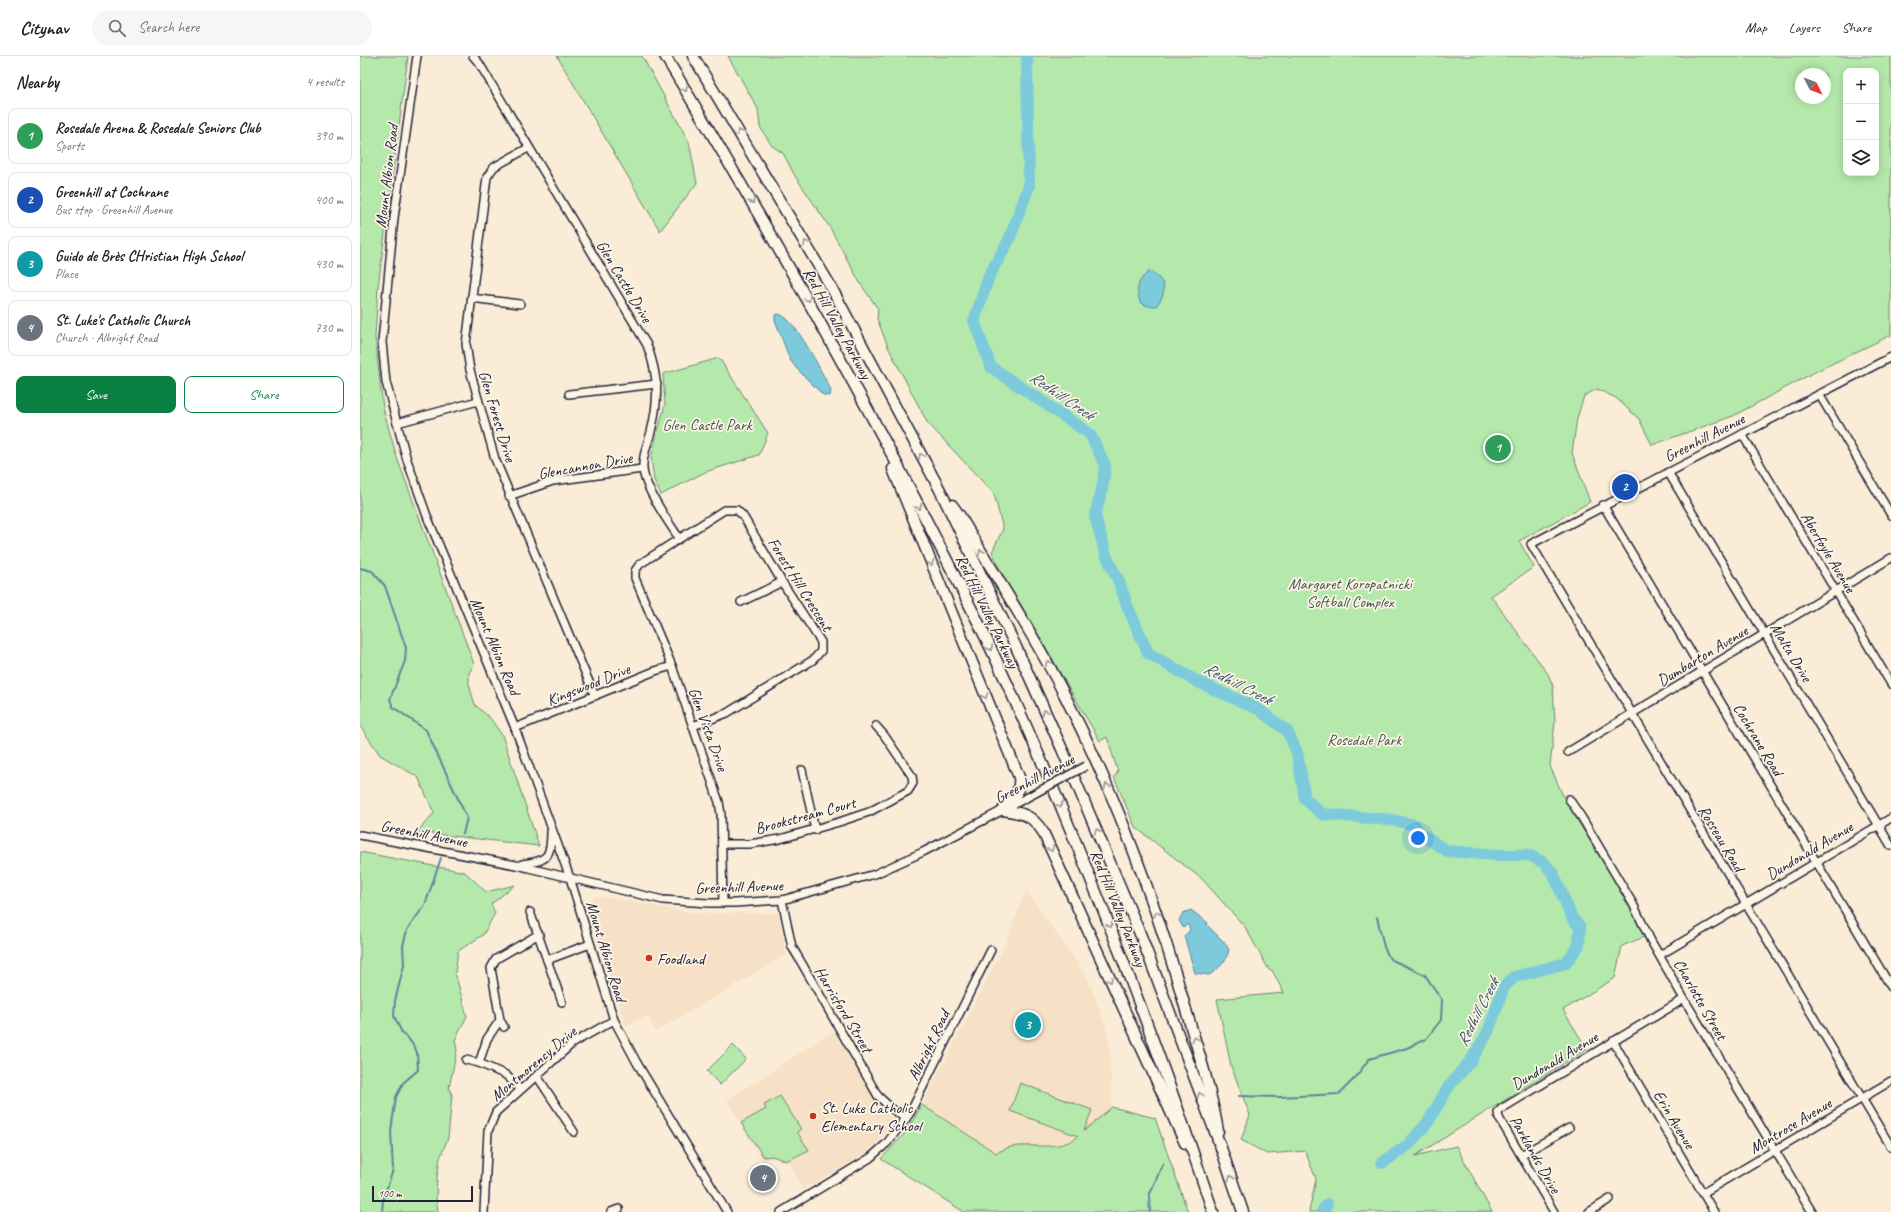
<!DOCTYPE html>
<meta charset="utf-8">
<style>
:root{--surface:#fff;--page:#f6f6f6;--text:#222;--muted:#767676;--line:#e0e0e0;--accent:#0b8043}
body{margin:0;font-family:Caveat,sans-serif;background:var(--page);color:var(--text)}
.controls{position:absolute;right:12px;top:12px;display:grid;overflow:hidden;border-radius:8px;box-shadow:0 2px 10px #0003}
.controls button{width:36px;height:36px;display:grid;place-items:center;padding:0;border:0;border-bottom:1px solid var(--line);background:var(--surface);color:var(--text);font:20px sans-serif}
.compass{position:absolute;left:1435px;top:12px;width:36px;height:36px;border-radius:50%;background:var(--surface);box-shadow:0 2px 10px #0003;rotate:132deg}
.scale{position:absolute;left:12px;bottom:10px;width:101px;box-sizing:border-box;padding-left:4px;border:2px solid #22223b;border-top:0;font-size:11px;line-height:14px;white-space:nowrap;color:#22223b;-webkit-text-stroke:3px #fcf5e5;paint-order:stroke}
.you{position:absolute;left:1058px;top:782px;width:14px;height:14px;margin:-10px;border:3px solid #fff;border-radius:50%;background:#1a73e8;box-shadow:0 0 0 6px #1a73e833}
.badge{display:grid;place-items:center;width:26px;height:26px;border-radius:50%;background:var(--accent);color:#fff;font-size:13px;font-weight:700}
.pin{position:absolute;translate:-50% -50%;border:2px solid #fff;box-shadow:0 1px 4px #0006}
.list{margin:0;padding:0;list-style:none}
h2{display:flex;justify-content:space-between;align-items:center;height:52px;margin:0;padding:0 16px;font-size:17px}
h2 small{font-size:13px;font-weight:400;color:var(--muted)}
.list li{display:grid;grid-template-columns:26px 1fr auto;gap:12px;align-items:center;box-sizing:border-box;height:56px;margin:0 8px 8px;padding:0 8px;border:1px solid var(--line);border-radius:8px}
.list b{display:block;font-size:15px;white-space:nowrap}
.list p{margin:0;font-size:13px;white-space:nowrap;color:var(--muted)}
.list em{font-size:13px;font-style:normal;color:var(--muted)}
.actions{display:flex;gap:8px;padding:12px 16px}
.actions a{flex:1;padding:9px 0;border:1px solid var(--accent);border-radius:8px;text-align:center;font-size:14px;color:var(--accent)}
.actions .main{background:var(--accent);color:#fff}
.icon{flex:none;width:22px;height:22px;fill:none;stroke:currentColor;stroke-width:2;stroke-linecap:round;stroke-linejoin:round}
.map{position:relative;flex:none;width:1531px;height:1156px;overflow:hidden}
header{display:flex;align-items:center;gap:24px;box-sizing:border-box;height:56px;padding:0 20px;background:var(--surface);border-bottom:1px solid var(--line)}
header strong{font-size:19px}
nav{display:flex;gap:22px;margin-inline-start:auto;font-size:14px}
.search{width:280px;height:36px;background:var(--page);display:flex;align-items:center;gap:10px;box-sizing:border-box;padding:0 14px;border-radius:22px;color:var(--muted);font-size:15px}
main{display:flex}
aside{flex:1;background:var(--surface)}
.map>svg:first-child{display:block}
.built{fill:#f7e1c6}
.green{fill:#b4e9ab;stroke:#6b8673;fill-rule:evenodd}
.water{fill:#7dcadd;stroke:#59879c}
.lines{fill:none;stroke-linecap:round;stroke-linejoin:round}
.stream{stroke:#59879c;stroke-width:2}
.river{stroke:#7dcadd;stroke-width:12}
.minor-casing{stroke:#22223b;stroke-width:10}
.highway-casing{stroke:#22223b;stroke-width:13}
.minor{stroke:#fcf5e5;stroke-width:7}
.highway{stroke:#fcf5e5;stroke-width:10}
.minor-bridge-casing{stroke:#22223b;stroke-width:10;stroke-linecap:butt}
.minor-bridge{stroke:#fcf5e5;stroke-width:7}
.oneway{stroke:#9a9698}
.poi-dot{fill:#c8321e;stroke:#fcf5e5;stroke-width:1.5}
.labels{text-anchor:middle;stroke-width:3.5;stroke-linejoin:round;paint-order:stroke}
.street-label{font-size:16px;fill:#22223b;stroke:#fcf5e5}
.park-label{font-size:16px;fill:#465457;stroke:#fcf5e5}
.poi-label{font-size:16px;fill:#22223b;stroke:#fcf5e5;text-anchor:start}
.water-label{font-size:17px;font-style:italic;fill:#3d546c;stroke:#fcf5e5}
</style>
<header>
<strong>Citynav</strong>
<div class="search"><svg class="icon" aria-label="search" viewBox="0 0 24 24"><circle cx="10" cy="10" r="6"/><path d="M15 15l6 6"/></svg>Search here</div>
<nav><a>Map</a><a>Layers</a><a>Share</a></nav>
</header>
<main>
<aside>
<h2>Nearby<small>4 results</small></h2>
<ul class="list">
<li><span class="badge" style="background:#2e9e5b">1</span><div><b>Rosedale Arena &amp; Rosedale Seniors Club</b><p>Sports</p></div><em>390 m</em></li>
<li><span class="badge" style="background:#1a4fb4">2</span><div><b>Greenhill at Cochrane</b><p>Bus stop · Greenhill Avenue</p></div><em>400 m</em></li>
<li><span class="badge" style="background:#0f9aa8">3</span><div><b>Guido de Brès CHristian High School</b><p>Place</p></div><em>430 m</em></li>
<li><span class="badge" style="background:#6b7280">4</span><div><b>St. Luke's Catholic Church</b><p>Church · Albright Road</p></div><em>730 m</em></li>
</ul>
<div class="actions"><a class="main">Save</a><a>Share</a></div>
</aside>
<div class="map">
<svg width="1531" height="1156" viewBox="0 0 1531 1156">
<rect width="100%" height="100%" fill="#faecd7"/>
<filter id="ink" filterUnits="userSpaceOnUse"><feTurbulence type="fractalNoise" baseFrequency=".025" numOctaves="2"/><feDisplacementMap in="SourceGraphic" scale="8" xChannelSelector="R" yChannelSelector="G"/><feConvolveMatrix kernelMatrix="1 2 1 2 8 2 1 2 1" color-interpolation-filters="sRGB"/></filter>
<g filter="url(#ink)">
<g class="built">
<polygon points="666,834 728,922 749,980 752,1051 714,1084 692,1089 650,1091 636,1097 562,1049 645,889"/>
<polygon points="234,841 252,842 333,857 419,857 426,899 295,976 288,960 266,969 226,850"/>
<polygon points="473,975 522,1053 536,1067 504,1099 443,1134 429,1106 417,1103 401,1103 367,1044"/>
</g>
<g class="green">
<polygon points="0,0 48,0 18,231 15,281 23,352 37,402 114,608 109,617 109,628 115,649 130,662 142,679 179,790 57,776 74,757 58,721 20,699 0,670"/>
<polygon points="197,0 282,0 329,86 337,127 300,175"/>
<path d="M368 0H1531V279L1453 317 1373 360 1292 389 1279 363 1256 342 1237 333 1224 340 1217 362 1212 397 1230 446 1159 485 1174 511 1131 540 1188 618 1193 630 1195 666 1190 710 1205 744 1273 855 1284 881 1262 890 1255 922 1203 954 1227 993 1055 1100 1096 1090 1132 1156H949L956 1123 945 1095 907 1098 881 1084 890 1059 871 1010 857 943 924 937 912 914H909L885 871 842 823 775 771 754 721 758 716 747 681 740 685 645 523 632 496 643 473 634 438 567 366 529 293 517 263 518 253 500 227 469 170 435 120 423 97 412 90 400 71 398 53ZM1486 15H1516V117H1486ZM1441 18H1465V42H1441Z"/>
<polygon points="359,302 408,377 399,399 345,416 301,439 294,424 291,401 305,349 303,318"/>
<polygon points="0,796 105,816 126,836 155,829 131,848 135,857 123,879 98,895 95,917 107,960 95,984 97,994 89,1032 92,1039 88,1082 80,1102 77,1121 76,1141 78,1156 0,1156"/>
<polygon points="373,989 386,1003 360,1029 347,1015"/>
<path d="M660 1027 732 1054 724 1075 752 1051 795 1062 828 1156H604L521 1103 545 1077 562 1049 636 1097C641 1095 646 1092 651 1091 672 1087 700 1096 718 1080L650 1055Z"/>
<polygon points="420,1040 441,1073 437,1076 449,1094 426,1105 412,1100 404,1101 381,1067 406,1053 404,1049"/>
</g>
<g class="water">
<path d="M790 215C806 225 808 236 796 250H787L780 246C775 232 778 223 790 215Z"/>
<path d="M418 258C434 259 463 319 471 334L470 340 463 339 437 313 430 304 415 264V259Z"/>
<path d="M831 854 848 867 847 869 865 887 869 894C866 906 859 913 849 919L835 917 824 880 830 874 828 868 823 872 819 864 823 857Z"/>
</g>
<g class="lines">
<g class="stream">
<polyline points="0,512 12,515 25,530 46,592 45,605 30,643 33,651 66,674 107,762 103,778"/>
<polyline points="879,1040 920,1041 979,1038 996,1021 1009,1003 1047,992 1066,983 1081,964 1082,944 1065,919 1030,903 1024,891 1017,861"/>
<polyline points="22,1156 23,1144 33,1114 31,1075 36,1041 43,1027 58,1014 57,996 51,986 42,977 34,960 35,945 44,909 43,890 47,874 65,849 81,802"/>
<polyline points="790,1156 789,1140 803,1107"/>
</g>
<g class="river">
<polyline points="667,0 669,130 649,184 629,220 614,265 631,311 730,378 745,409 743,429 735,460 746,499 759,526 767,549 788,597 838,626 898,653 927,675 937,696 945,743 962,758 1033,764 1055,769 1059,777 1087,795 1139,799 1169,799 1184,807 1193,817 1212,862 1220,871 1219,889 1206,907 1154,921 1144,931 1128,976 1112,1003 1089,1030 1068,1066 1048,1089 1022,1107"/>
<polyline points="962,1156 967,1148"/>
</g>
<g class="minor-casing">
<g id="minor">
<polyline points="57,0 34,162 22,286 26,326 37,367 47,404 67,460 155,672 210,822 254,964 277,1007 367,1156"/>
<path d="M113 0 119 7 287 289C299 321 299 343 291 376 288 387 282 400 283 412 283 430 309 467 319 482"/>
<polyline points="168,92 134,111 127,121 106,288 110,314 135,403 235,640"/>
<polyline points="111,242 160,248"/>
<polyline points="1531,301 1171,488 1531,1091"/>
<polyline points="209,338 297,328"/>
<polyline points="1459,338 1531,459"/>
<polyline points="37,367 118,345"/>
<polyline points="1382,378 1531,628"/>
<polyline points="1308,416 1531,790"/>
<polyline points="149,440 193,425 282,413"/>
<polyline points="1243,449 1531,931"/>
<polyline points="381,546 422,526"/>
<polyline points="333,670 367,657 453,604 461,595 461,586 422,526 383,460 377,454 364,454 280,508 275,515 275,522 312,610 359,746 361,758 363,847"/>
<polyline points="155,672 295,615 312,610"/>
<polyline points="1208,696 1531,502"/>
<polyline points="442,714 455,774"/>
<polyline points="1209,743 1222,762 1273,848 1291,885 1324,943 1452,1156"/>
<polyline points="0,779 156,809 303,844 348,847 375,847 422,844 515,818 563,796 666,742"/>
<polyline points="362,788 390,788 420,783 479,766 509,756 548,735 553,727 552,720 524,679 516,670"/>
<path d="M162 808C188 805 191 801 191 775"/>
<polyline points="422,844 432,891 437,899 518,1040 531,1052 546,1063"/>
<polyline points="170,856 202,946"/>
<polyline points="1300,899 1531,762"/>
<polyline points="187,904 230,888"/>
<polyline points="144,971 140,964 131,912 136,903 179,878"/>
<polyline points="1253,985 1354,1156"/>
<polyline points="106,1004 119,1007 146,1019 160,1033"/>
<polyline points="119,1007 127,983 140,964"/>
<polyline points="177,1020 214,1076"/>
<polyline points="1161,1099 1209,1072"/>
<polyline points="1343,1137 1531,1025"/>
<polyline points="124,1156 128,1075 136,1056 213,987 254,964"/>
<polyline points="251,1156 259,1153"/>
<polyline points="421,1156 510,1102 527,1087 550,1057 631,894"/>
<polyline points="1194,1156 1139,1062 1138,1057 1141,1053 1324,943"/>
<polyline points="1229,1156 1250,1143"/>
</g>
</g>
<g class="highway-casing">
<g id="highway">
<path d="M305 0C415 182 519 367 614 558 645 619 672 683 699 746 756 881 807 1017 853 1156"/>
<polyline points="333,0 470,229 580,434 656,591 702,693 781,880 860,1089 883,1156"/>
<path d="M533 413 659 721C661 736 653 743 643 754"/>
<path d="M592 449 600 460C635 520 674 578 705 640 756 740 796 847 826 954 838 994 851 1034 858 1075"/>
<path d="M643 754C663 757 672 759 683 776L825 1087"/>
</g>
</g>
<use href="#minor" class="minor"/>
<use href="#highway" class="highway"/>
<g class="minor-bridge-casing">
<polyline id="minor-bridge" points="666,742 726,710"/>
</g>
<use href="#minor-bridge" class="minor-bridge"/>
</g>
<defs><path id="oneway-chevron" d="M-2-3.5L2.5 0L-2 3.5" fill="none" stroke-width="1.6" stroke-linecap="round" stroke-linejoin="round"/></defs>
<g class="oneway">
<use href="#oneway-chevron" transform="translate(325 33) rotate(59)"/>
<use href="#oneway-chevron" transform="translate(379 76) rotate(-121)"/>
<use href="#oneway-chevron" transform="translate(392 145) rotate(60)"/>
<use href="#oneway-chevron" transform="translate(446 187) rotate(-121)"/>
<use href="#oneway-chevron" transform="translate(448 243) rotate(61)"/>
<use href="#oneway-chevron" transform="translate(561 400) rotate(-118)"/>
<use href="#oneway-chevron" transform="translate(559 451) rotate(63)"/>
<use href="#oneway-chevron" transform="translate(621 496) rotate(-120)"/>
<use href="#oneway-chevron" transform="translate(571 507) rotate(68)"/>
<use href="#oneway-chevron" transform="translate(630 592) rotate(65)"/>
<use href="#oneway-chevron" transform="translate(688 607) rotate(-118)"/>
<use href="#oneway-chevron" transform="translate(625 640) rotate(68)"/>
<use href="#oneway-chevron" transform="translate(685 656) rotate(-114)"/>
<use href="#oneway-chevron" transform="translate(747 730) rotate(-112)"/>
<use href="#oneway-chevron" transform="translate(700 749) rotate(67)"/>
<use href="#oneway-chevron" transform="translate(737 775) rotate(-113)"/>
<use href="#oneway-chevron" transform="translate(691 793) rotate(64)"/>
<use href="#oneway-chevron" transform="translate(797 858) rotate(-109)"/>
<use href="#oneway-chevron" transform="translate(750 869) rotate(68)"/>
<use href="#oneway-chevron" transform="translate(750 924) rotate(66)"/>
<use href="#oneway-chevron" transform="translate(835 983) rotate(-106)"/>
<use href="#oneway-chevron" transform="translate(840 1039) rotate(-110)"/>
<use href="#oneway-chevron" transform="translate(871 1122) rotate(-109)"/>
</g>
</g>
<g class="poi-dot">
<circle cx="289" cy="902" r="4"/>
<circle cx="453" cy="1060" r="4"/>
</g>
<g class="labels">
<g class="street-label">
<text transform="translate(26 120) rotate(-83)" y="6">Mount Albion Road</text>
<text transform="translate(265 225) rotate(59)" y="6">Glen Castle Drive</text>
<text transform="translate(478 267) rotate(61)" y="6">Red Hill Valley Parkway</text>
<text transform="translate(138 360) rotate(73)" y="6">Glen Forest Drive</text>
<text transform="translate(1344 381) rotate(-27)" y="6">Greenhill Avenue</text>
<text transform="translate(225 409) rotate(-10)" y="6">Glencannon Drive</text>
<text transform="translate(1469 496) rotate(59)" y="6">Aberfoyle Avenue</text>
<text transform="translate(441 528) rotate(58)" y="6">Forest Hill Crescent</text>
<text transform="translate(628 555) rotate(64)" y="6">Red Hill Valley Parkway</text>
<text transform="translate(136 590) rotate(67)" y="6">Mount Albion Road</text>
<text transform="translate(1432 596) rotate(59)" y="6">Malta Drive</text>
<text transform="translate(1342 599) rotate(-31)" y="6">Dumbarton Avenue</text>
<text transform="translate(228 628) rotate(-22)" y="6">Kingswood Drive</text>
<text transform="translate(349 673) rotate(70)" y="6">Glen Vista Drive</text>
<text transform="translate(1399 683) rotate(59)" y="6">Cochrane Road</text>
<text transform="translate(674 722) rotate(-28)" y="6">Greenhill Avenue</text>
<text transform="translate(445 759) rotate(-15)" y="6">Brookstream Court</text>
<text transform="translate(64 777) rotate(11)" y="6">Greenhill Avenue</text>
<text transform="translate(1362 782) rotate(59)" y="6">Rosseau Road</text>
<text transform="translate(1449 794) rotate(-31)" y="6">Dundonald Avenue</text>
<text transform="translate(379 830) rotate(-2)" y="6">Greenhill Avenue</text>
<text transform="translate(759 852) rotate(68)" y="6">Red Hill Valley Parkway</text>
<text transform="translate(247 895) rotate(73)" y="6">Mount Albion Road</text>
<text transform="translate(1341 943) rotate(60)" y="6">Charlotte Street</text>
<text transform="translate(484 953) rotate(59)" y="6">Harrisford Street</text>
<text transform="translate(568 989) rotate(-64)" y="6">Albright Road</text>
<text transform="translate(1194 1004) rotate(-31)" y="6">Dundonald Avenue</text>
<text transform="translate(173 1007) rotate(-40)" y="6">Montmorency Drive</text>
<text transform="translate(1315 1063) rotate(59)" y="6">Erin Avenue</text>
<text transform="translate(1430 1069) rotate(-31)" y="6">Montrose Avenue</text>
<text transform="translate(1176 1098) rotate(60)" y="6">Parklands Drive</text>
</g>
<g class="park-label">
<text x="347" y="374">Glen Castle Park</text>
<text x="990" y="533">Margaret Koropatnicki<tspan x="990" dy="18">Softball Complex</tspan></text>
<text x="1004" y="689">Rosedale Park</text>
</g>
<g class="poi-label">
<text x="297" y="908">Foodland</text>
<text x="461" y="1057">St. Luke Catholic<tspan x="461" dy="18">Elementary School</tspan></text>
</g>
<g class="water-label">
<text transform="translate(702 339) rotate(34)" y="6">Redhill Creek</text>
<text transform="translate(878 627) rotate(27)" y="6">Redhill Creek</text>
<text transform="translate(1117 956) rotate(-63)" y="6">Redhill Creek</text>
</g>
</g>
</svg>
<div class="controls">
<button>+</button>
<button>−</button>
<button><svg class="icon" aria-label="layers" viewBox="0 0 24 24"><path d="M12 4l9 5-9 5-9-5zM3 14l9 5 9-5"/></svg></button>
</div>
<svg class="compass" viewBox="-18 -18 36 36"><path d="M0-13l5 13h-10z" fill="#e53935"/><path d="M0 13l5-13h-10z" fill="#767676"/></svg>
<div class="scale">100 m</div>
<div class="you"></div>
<div class="pin badge" style="left:1138px;top:392px;background:#2e9e5b">1</div>
<div class="pin badge" style="left:1265px;top:431px;background:#1a4fb4">2</div>
<div class="pin badge" style="left:668px;top:969px;background:#0f9aa8">3</div>
<div class="pin badge" style="left:403px;top:1122px;background:#6b7280">4</div>
</div>
</main>
